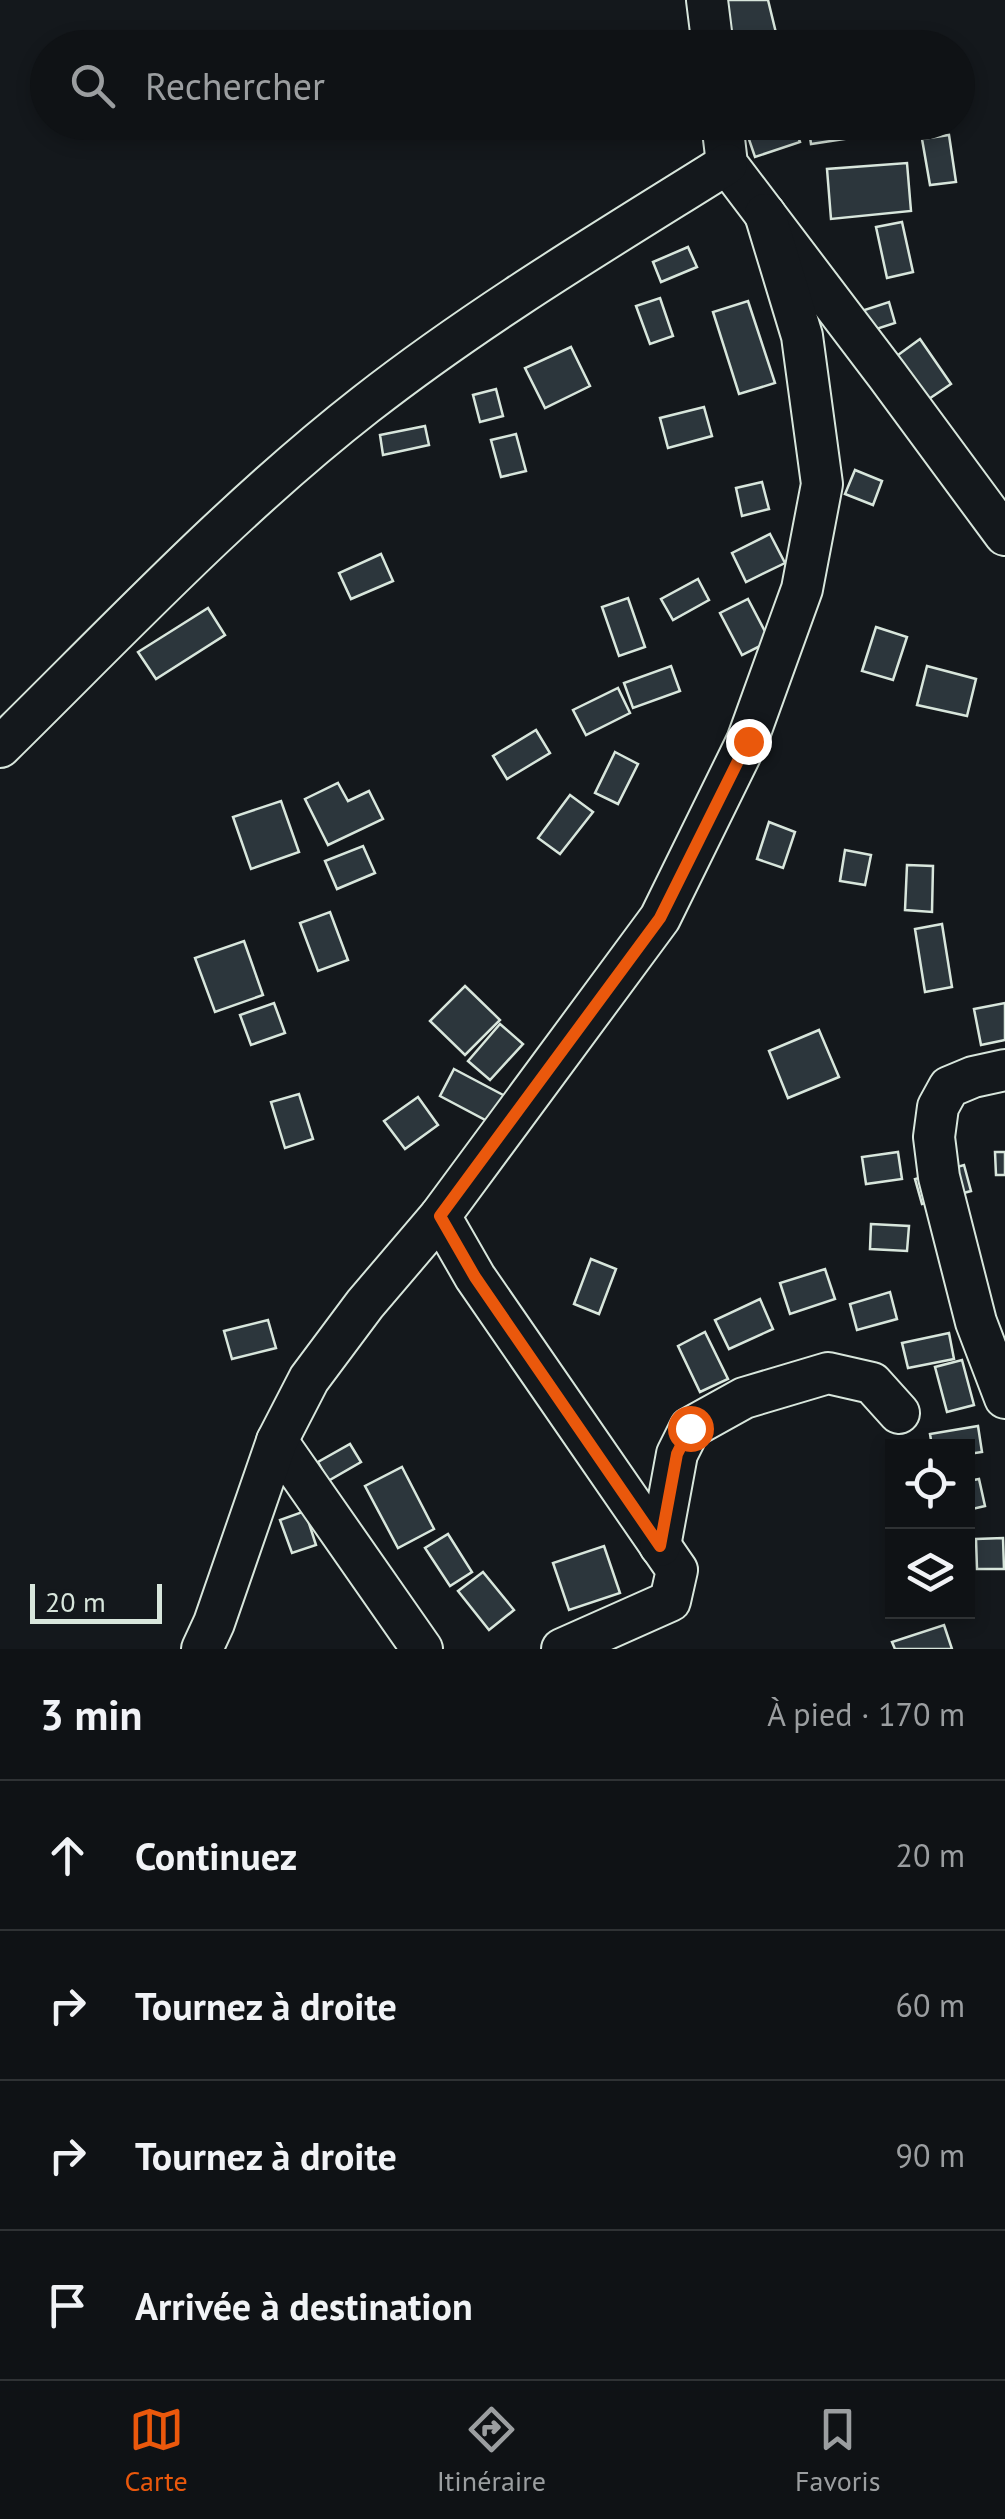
<!DOCTYPE html>
<html lang="fr">
<meta charset="utf-8">
<style>
:root{--surface:#0f1215;--page:#1d2022;--text:#f1f3f6;--muted:#9b9ea0;--line:#2f3234;--accent:#ea580c}
body{margin:0;font-family:"PT Sans",sans-serif;background:var(--page);color:var(--text)}
.controls{position:absolute;right:30px;bottom:30px;display:grid;overflow:hidden;border-radius:0px;box-shadow:0 5px 15px #0003}
.controls button{width:90px;height:90px;display:grid;place-items:center;padding:0;border:0;border-bottom:2px solid var(--line);background:var(--surface);color:var(--text);font:50px sans-serif}
.scale{position:absolute;left:30px;bottom:25px;width:132px;box-sizing:border-box;padding-left:10px;border:5px solid #d8e6dc;border-top:0;font-size:28px;line-height:35px;white-space:nowrap;color:#d8e6dc;-webkit-text-stroke:8px #14181c;paint-order:stroke}
.stop{position:absolute;width:30px;height:30px;margin:-22px;border:8px solid #ea580c;border-radius:50%;background:#fff}
.stop.end{background:#ea580c;border-color:#fff;box-shadow:0 2px 10px #0008}
.list{margin:0;padding:0;list-style:none}
h2{display:flex;justify-content:space-between;align-items:center;height:130px;margin:0;padding:0 40px;font-size:42px}
h2 small{font-size:32px;font-weight:400;color:var(--muted)}
.list li{display:grid;grid-template-columns:65px 1fr auto;gap:30px;align-items:center;box-sizing:border-box;height:150px;padding:0 40px;border-top:2px solid var(--line)}
.list b{display:block;font-size:38px;white-space:nowrap}
.list em{font-size:32px;font-style:normal;color:var(--muted)}
.icon{flex:none;width:55px;height:55px;fill:none;stroke:currentColor;stroke-width:2;stroke-linecap:round;stroke-linejoin:round}
.map{position:relative;flex:none;width:1005px;height:1649px;overflow:hidden}
.search{position:absolute;background:var(--surface);box-shadow:0 5px 15px #0003;left:30px;right:30px;top:30px;height:110px;display:flex;align-items:center;gap:25px;box-sizing:border-box;padding:0 35px;border-radius:55px;color:var(--muted);font-size:38px}
.sheet{height:730px;background:var(--surface)}
nav{display:flex;justify-content:space-around;align-items:center;box-sizing:border-box;height:140px;border-top:2px solid var(--line);background:var(--surface);font-size:28px;color:var(--muted)}
nav a{display:grid;justify-items:center;gap:5px}
nav .on{color:var(--accent)}
.map>svg:first-child{display:block}
.building{fill:#2c363c;stroke:#d8e6dc;stroke-width:2.5}
.lines{fill:none;stroke-linecap:round;stroke-linejoin:round}
.minor-casing{stroke:#d8e6dc;stroke-width:44}
.minor{stroke:#14181c;stroke-width:40}
.route{stroke:#ea580c;stroke-width:12}
</style>
<div class="map">
<svg width="1005" height="1649" viewBox="0 0 1005 1649">
<rect width="100%" height="100%" fill="#14181c"/>
<g class="building">
<polygon points="724,0 768,0 778,41 753,48 735,48"/>
<polygon points="743,122 793,122 800,142 755,157"/>
<polygon points="808,122 895,122 897,131 811,144"/>
<polygon points="949,135 956,182 930,185 922,139"/>
<polygon points="907,163 911,211 831,219 827,169"/>
<polygon points="902,222 913,272 887,278 876,227"/>
<polygon points="688,247 697,267 661,282 653,262"/>
<polygon points="660,298 673,336 650,344 636,306"/>
<polygon points="748,301 775,383 739,394 713,312"/>
<polygon points="889,302 895,323 855,336 849,315"/>
<polygon points="920,339 951,384 917,407 887,363"/>
<polygon points="571,347 590,386 545,408 525,368"/>
<polygon points="496,389 503,416 480,422 473,395"/>
<polygon points="704,407 712,436 668,448 660,418"/>
<polygon points="425,426 429,445 383,455 380,435"/>
<polygon points="516,434 526,471 501,477 491,440"/>
<polygon points="855,470 882,481 873,505 845,494"/>
<polygon points="762,482 769,509 742,516 736,488"/>
<polygon points="770,534 785,563 746,582 732,553"/>
<polygon points="381,554 393,581 351,599 339,573"/>
<polygon points="698,579 709,600 673,620 661,599"/>
<polygon points="628,598 645,647 619,656 602,607"/>
<polygon points="748,599 770,641 742,655 720,613"/>
<polygon points="208,608 225,635 156,679 138,652"/>
<polygon points="876,627 907,637 893,680 862,671"/>
<polygon points="671,666 680,691 633,708 624,683"/>
<polygon points="927,666 976,679 967,716 917,705"/>
<polygon points="618,688 630,713 586,735 573,710"/>
<polygon points="536,730 550,753 507,779 493,756"/>
<polygon points="615,752 638,764 618,804 595,793"/>
<polygon points="338,783 348,801 369,791 383,819 328,845 305,799"/>
<polygon points="570,795 593,812 560,854 538,838"/>
<polygon points="281,801 299,852 251,869 233,817"/>
<polygon points="769,822 795,832 783,868 757,859"/>
<polygon points="363,846 375,873 337,889 325,861"/>
<polygon points="845,850 871,855 865,885 840,881"/>
<polygon points="907,865 933,866 932,912 905,910"/>
<polygon points="330,912 348,960 318,971 300,923"/>
<polygon points="942,924 952,987 925,992 915,929"/>
<polygon points="244,941 263,995 215,1012 195,958"/>
<polygon points="465,986 500,1020 465,1055 430,1021"/>
<polygon points="274,1003 285,1033 251,1045 240,1015"/>
<polygon points="1005,1003 1005,1040 981,1045 974,1009"/>
<polygon points="500,1024 523,1044 490,1080 468,1061"/>
<polygon points="819,1030 839,1077 788,1098 769,1051"/>
<polygon points="454,1069 505,1096 491,1123 440,1096"/>
<polygon points="299,1094 313,1139 285,1148 271,1102"/>
<polygon points="418,1097 438,1125 405,1149 384,1121"/>
<polygon points="898,1152 902,1179 866,1184 862,1157"/>
<polygon points="995,1152 1005,1152 1005,1175 996,1175"/>
<polygon points="964,1165 971,1191 922,1204 915,1179"/>
<polygon points="871,1224 909,1226 907,1251 870,1249"/>
<polygon points="591,1259 616,1269 599,1314 574,1304"/>
<polygon points="825,1269 835,1299 790,1314 780,1283"/>
<polygon points="890,1292 897,1319 857,1330 850,1304"/>
<polygon points="760,1299 773,1329 729,1349 715,1320"/>
<polygon points="268,1320 276,1348 232,1359 224,1331"/>
<polygon points="705,1332 728,1379 700,1392 678,1346"/>
<polygon points="949,1333 954,1359 908,1368 902,1343"/>
<polygon points="962,1360 974,1405 947,1412 935,1367"/>
<polygon points="978,1426 982,1452 968,1454 968,1446 932,1446 930,1434"/>
<polygon points="350,1444 361,1462 328,1481 318,1462"/>
<polygon points="402,1467 434,1529 398,1548 365,1486"/>
<polygon points="979,1479 985,1506 968,1510 968,1481"/>
<polygon points="305,1511 316,1545 292,1553 280,1520"/>
<polygon points="448,1534 472,1572 450,1586 425,1548"/>
<polygon points="1003,1538 1004,1569 977,1569 976,1539"/>
<polygon points="604,1546 620,1593 569,1610 553,1563"/>
<polygon points="483,1572 514,1610 489,1630 458,1591"/>
<polygon points="944,1625 952,1649 895,1649 892,1642"/>
</g>
<g class="lines">
<g class="minor-casing">
<g id="minor">
<polyline points="707,0 713,48"/>
<polyline points="722,122 727,164 887,375 1005,535"/>
<path d="M0 747C119 630 234 507 366 404 480 315 604 241 727 164"/>
<polyline points="1005,1070 973,1077 949,1087 938,1107 934,1137 939,1177 976,1322 1005,1398"/>
<polyline points="440,1216 475,1277 677,1570 670,1601 562,1649"/>
<polyline points="277,1441 422,1649"/>
<polyline points="660,1546 677,1454 690,1428 744,1398 828,1373 872,1383 899,1413"/>
<polyline points="202,1649 214,1623 277,1441 309,1379 365,1304 440,1216 660,918 747,741 802,589 822,484 802,336 765,214"/>
</g>
</g>
<use href="#minor" class="minor"/>
</g>
<g class="lines">
<polyline class="route" points="690,1428 677,1454 660,1546 475,1277 440,1216 660,918 748,741"/>
</g>
</svg>
<div class="controls">
<button><svg class="icon" aria-label="locate" viewBox="0 0 24 24"><circle cx="12" cy="12" r="6"/><path d="M12 2v4M12 18v4M2 12h4M18 12h4"/></svg></button>
<button><svg class="icon" aria-label="layers" viewBox="0 0 24 24"><path d="M12 4l9 5-9 5-9-5zM3 14l9 5 9-5"/></svg></button>
</div>
<div class="scale">20 m</div>
<div class="stop" style="left:690px;top:1428px"></div>
<div class="stop end" style="left:748px;top:741px"></div>
<div class="search"><svg class="icon" aria-label="search" viewBox="0 0 24 24"><circle cx="10" cy="10" r="6"/><path d="M15 15l6 6"/></svg>Rechercher</div>
</div>
<section class="sheet">
<h2>3 min<small>À pied · 170 m</small></h2>
<ul class="list">
<li><svg class="icon" aria-label="ahead" viewBox="0 0 24 24"><path d="M12 20V5M6 11l6-6 6 6"/></svg><div><b>Continuez</b></div><em>20 m</em></li>
<li><svg class="icon" aria-label="right" viewBox="0 0 24 24"><path d="M7 20v-9h11M14 6l5 5-5 5"/></svg><div><b>Tournez à droite</b></div><em>60 m</em></li>
<li><svg class="icon" aria-label="right" viewBox="0 0 24 24"><path d="M7 20v-9h11M14 6l5 5-5 5"/></svg><div><b>Tournez à droite</b></div><em>90 m</em></li>
<li><svg class="icon" aria-label="arrive" viewBox="0 0 24 24"><path d="M6 21V4h12l-3 4 3 4H6"/></svg><div><b>Arrivée à destination</b></div></li>
</ul>
</section>
<nav>
<a class="on"><svg class="icon" aria-label="map" viewBox="0 0 24 24"><path d="M3 6l6-2 6 2 6-2v14l-6 2-6-2-6 2zM9 4v14M15 6v14"/></svg>Carte</a>
<a><svg class="icon" aria-label="directions" viewBox="0 0 24 24"><path d="M12 3l9 9-9 9-9-9zM9 14v-3h6M13 9l2 2-2 2"/></svg>Itinéraire</a>
<a><svg class="icon" aria-label="saved" viewBox="0 0 24 24"><path d="M7 4h10v16l-5-4-5 4z"/></svg>Favoris</a>
</nav>
